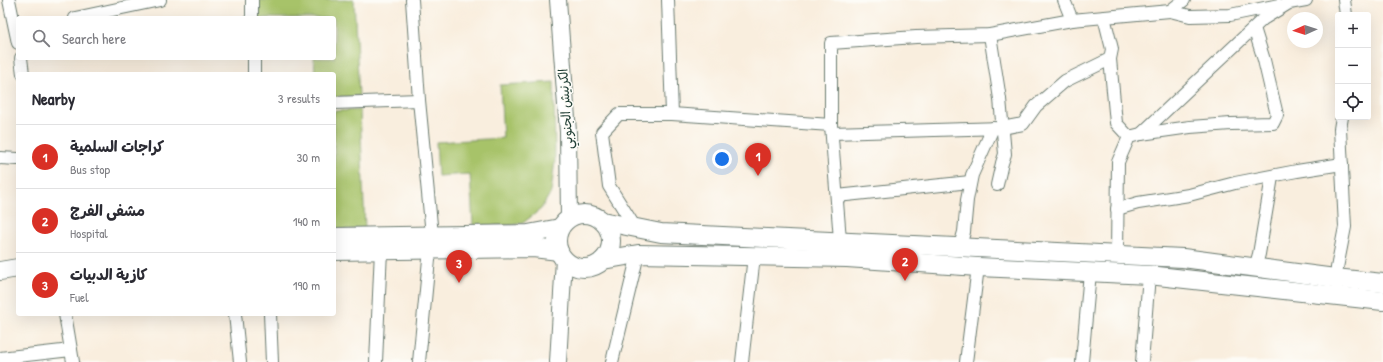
<!DOCTYPE html>
<meta charset="utf-8">
<style>
:root{--surface:#fff;--page:#f7f7f7;--text:#2b2b33;--muted:#7c7c81;--line:#e1e1e2;--accent:#d93025}
body{margin:0;font-family:"Patrick Hand","Playpen Sans Arabic",sans-serif;background:var(--page);color:var(--text)}
.controls{position:absolute;right:12px;top:12px;display:grid;overflow:hidden;border-radius:4px;box-shadow:0 4px 16px #0002}
.controls button{width:36px;height:36px;display:grid;place-items:center;padding:0;border:0;border-bottom:1px solid var(--line);background:var(--surface);color:var(--text);font:20px sans-serif}
.compass{position:absolute;left:1287px;top:12px;width:36px;height:36px;border-radius:50%;background:var(--surface);box-shadow:0 4px 16px #0002;rotate:267deg}
.you{position:absolute;left:722px;top:159px;width:14px;height:14px;margin:-10px;border:3px solid #fff;border-radius:50%;background:#1a73e8;box-shadow:0 0 0 6px #1a73e833}
.badge{display:grid;place-items:center;width:26px;height:26px;border-radius:50%;background:var(--accent);color:#fff;font-size:13px;font-weight:700}
.pin{position:absolute;translate:-50% -33px;filter:drop-shadow(0 1px 2px #0008)}
.pin::after{content:'';position:absolute;top:21px;width:14px;height:12px;background:inherit;clip-path:polygon(0 0,100% 0,50% 100%)}
.list{margin:0;padding:0;list-style:none}
h2{display:flex;justify-content:space-between;align-items:center;height:52px;margin:0;padding:0 16px;font-size:17px}
h2 small{font-size:13px;font-weight:400;color:var(--muted)}
.list li{display:grid;grid-template-columns:26px 1fr auto;gap:12px;align-items:center;box-sizing:border-box;height:64px;padding:0 16px;border-top:1px solid var(--line)}
.list b{display:block;font-size:15px;white-space:nowrap}
.list p{margin:0;font-size:13px;white-space:nowrap;color:var(--muted)}
.list em{font-size:13px;font-style:normal;color:var(--muted)}
.icon{flex:none;width:22px;height:22px;fill:none;stroke:currentColor;stroke-width:2;stroke-linecap:round;stroke-linejoin:round}
.map{position:relative;flex:none;width:1383px;height:362px;overflow:hidden}
.search{position:absolute;background:var(--surface);box-shadow:0 4px 16px #0002;left:16px;top:16px;width:320px;height:44px;display:flex;align-items:center;gap:10px;box-sizing:border-box;padding:0 14px;border-radius:4px;color:var(--muted);font-size:15px}
.panel{position:absolute;background:var(--surface);box-shadow:0 4px 16px #0002;left:16px;top:72px;width:320px;height:244px;border-radius:4px}
.map>svg:first-child{display:block}
.green{fill:#a7c369;stroke:#63804e}
.lines{fill:none;stroke-linecap:round;stroke-linejoin:round}
.minor-casing{stroke:#6b7b70;stroke-width:14}
.secondary-casing{stroke:#6b7b70;stroke-width:18}
.primary-casing{stroke:#6b7b70;stroke-width:20}
.minor{stroke:#fff;stroke-width:12}
.secondary{stroke:#fff;stroke-width:16}
.primary{stroke:#fff;stroke-width:18}
.labels{text-anchor:middle;stroke-width:3;stroke-linejoin:round;paint-order:stroke}
.street-label{font-size:13px;fill:#1f3d34;stroke:#fdfcf7}
</style>
<div class="map">
<svg width="1383" height="362" viewBox="0 0 1383 362">
<rect width="100%" height="100%" fill="#fdfcf7"/>
<filter id="ink" filterUnits="userSpaceOnUse"><feTurbulence type="fractalNoise" baseFrequency=".025" numOctaves="2"/><feDisplacementMap in="SourceGraphic" scale="8" xChannelSelector="R" yChannelSelector="G"/><feConvolveMatrix kernelMatrix="1 2 1 2 8 2 1 2 1" color-interpolation-filters="sRGB"/></filter>
<filter id="wash" filterUnits="userSpaceOnUse"><feTurbulence type="fractalNoise" baseFrequency=".012" numOctaves="4" result="noise"/><feDisplacementMap in="SourceGraphic" scale="16" xChannelSelector="R" yChannelSelector="G"/><feGaussianBlur stdDeviation="0.9" result="paint"/><feColorMatrix in="noise" values="0 0 0 0 0 0 0 0 0 0 0 0 0 0 0 0 0 1.4 0 .05"/><feComposite in="paint" operator="in"/></filter>
<g filter="url(#wash)">
<rect width="100%" height="100%" fill="#f9eede"/>
<g class="green">
<polygon points="258,0 354,0 359,96 334,97 334,74 315,74 314,58 334,58 334,18 258,18"/>
<polygon points="554,82 555,160 551,192 541,209 523,223 512,225 473,226 470,174 438,176 436,142 503,138 500,85"/>
<polygon points="360,110 365,229 334,230 334,111"/>
</g>
</g>
<g filter="url(#ink)">
<g class="lines">
<g class="minor-casing">
<g id="minor">
<polyline points="9,0 18,43"/>
<polyline points="252,0 252,18"/>
<polyline points="412,0 419,100 432,235"/>
<polyline points="668,0 672,114"/>
<polyline points="1064,0 1072,20"/>
<polyline points="1344,0 1346,15"/>
<polyline points="1170,11 1190,16 1230,15 1279,5"/>
<polyline points="1104,17 1112,49 1110,59 1116,123 1129,137"/>
<polyline points="75,18 160,0"/>
<polyline points="990,35 1000,99 1005,154 1002,163 997,185"/>
<polyline points="21,58 23,74"/>
<polyline points="254,58 254,74"/>
<polyline points="334,103 419,100"/>
<polyline points="832,133 1002,128 1023,124 1036,106 1065,81 1110,59"/>
<polyline points="1141,134 1190,127 1231,124 1273,123 1277,115 1264,60 1254,28"/>
<polyline points="0,158 18,159"/>
<polyline points="837,196 970,182"/>
<polyline points="1117,209 1138,203 1189,195 1235,183 1297,171 1342,164"/>
<polyline points="636,229 609,186 602,132 619,114 672,114 831,125"/>
<polyline points="960,246 964,232 967,200 972,175 993,128"/>
<polyline points="843,248 840,240 831,125 831,43 916,37 990,35 1072,20 1170,11 1184,0"/>
<polyline points="1117,254 1118,162 1129,137 1141,134 1263,19 1289,3 1306,0"/>
<polyline points="1255,268 1259,254 1272,177"/>
<polyline points="1338,283 1335,278 1345,227 1340,129 1342,117"/>
<polyline points="65,314 73,362"/>
<polyline points="235,314 240,362"/>
<polyline points="270,314 272,362"/>
<polyline points="0,358 71,350"/>
<polyline points="376,362 381,250"/>
<polyline points="419,362 430,249"/>
<polyline points="612,362 638,254"/>
<polyline points="742,362 754,256"/>
<polyline points="966,362 978,267"/>
<polyline points="1082,362 1090,272"/>
<polyline points="1142,362 1149,275"/>
</g>
</g>
<g class="secondary-casing">
<g id="secondary">
<polyline points="558,0 568,132 569,219"/>
<polyline points="558,362 564,259"/>
</g>
</g>
<g class="primary-casing">
<g id="primary">
<circle cx="584" cy="241" r="27"/>
<polyline points="602,221 661,233 1183,258 1335,278 1383,283"/>
<polyline points="334,237 528,234 560,228"/>
<polyline points="334,251 533,248 559,251"/>
<polyline points="603,260 638,254 847,258 978,267 1149,275 1383,301"/>
<polyline points="0,271 18,268"/>
</g>
</g>
<use href="#minor" class="minor"/>
<use href="#secondary" class="secondary"/>
<use href="#primary" class="primary"/>
</g>
</g>
<g class="labels">
<g class="street-label">
<text transform="translate(565 109) rotate(-94)" y="5">الكرنيش الجنوبي</text>
</g>
</g>
</svg>
<div class="controls">
<button>+</button>
<button>−</button>
<button><svg class="icon" aria-label="locate" viewBox="0 0 24 24"><circle cx="12" cy="12" r="6"/><path d="M12 2v4M12 18v4M2 12h4M18 12h4"/></svg></button>
</div>
<svg class="compass" viewBox="-18 -18 36 36"><path d="M0-13l5 13h-10z" fill="#e53935"/><path d="M0 13l5-13h-10z" fill="#7c7c81"/></svg>
<div class="you"></div>
<div class="pin badge" style="left:758px;top:176px">1</div>
<div class="pin badge" style="left:905px;top:281px">2</div>
<div class="pin badge" style="left:459px;top:283px">3</div>
<div class="search"><svg class="icon" aria-label="search" viewBox="0 0 24 24"><circle cx="10" cy="10" r="6"/><path d="M15 15l6 6"/></svg>Search here</div>
<section class="panel">
<h2>Nearby<small>3 results</small></h2>
<ul class="list">
<li><span class="badge">1</span><div><b>كراجات السلمية</b><p>Bus stop</p></div><em>30 m</em></li>
<li><span class="badge">2</span><div><b>مشفى الفرج</b><p>Hospital</p></div><em>140 m</em></li>
<li><span class="badge">3</span><div><b>كازية الدبيات</b><p>Fuel</p></div><em>190 m</em></li>
</ul>
</section>
</div>
